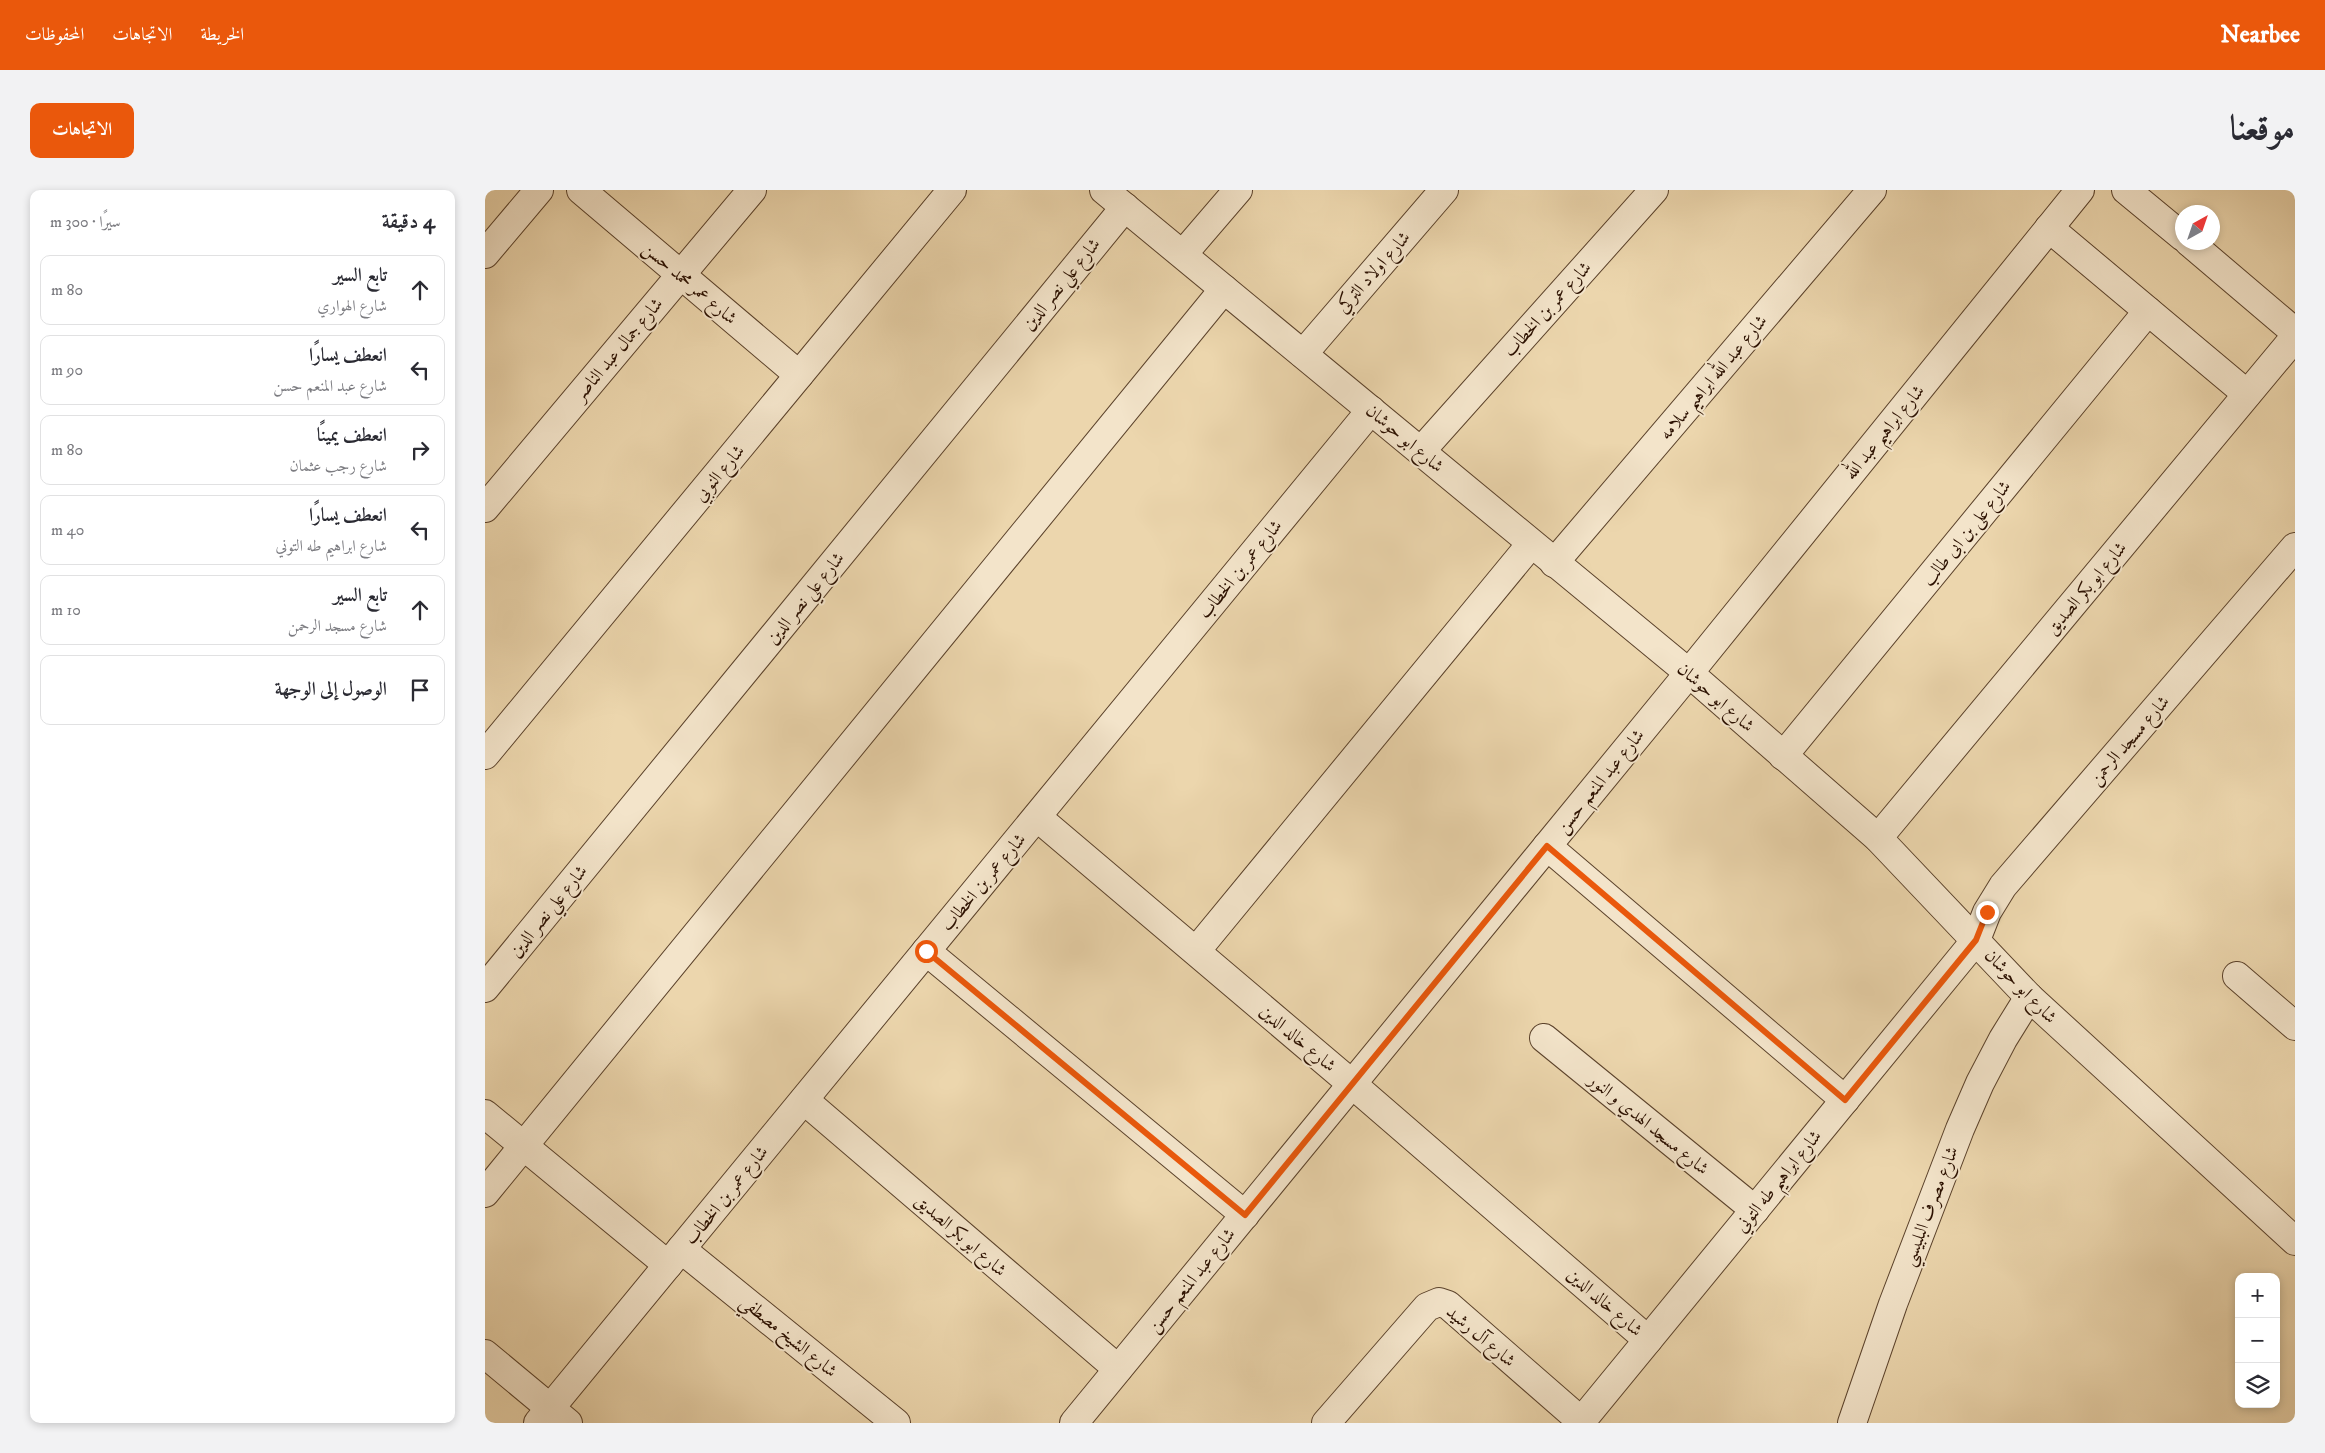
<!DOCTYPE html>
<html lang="ar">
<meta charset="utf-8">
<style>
:root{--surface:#fff;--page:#f2f2f3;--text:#2b2b33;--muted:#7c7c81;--line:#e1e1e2;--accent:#ea580c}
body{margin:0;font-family:"IM FELL DW Pica",Amiri,serif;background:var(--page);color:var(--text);direction:rtl}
.controls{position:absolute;right:15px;bottom:15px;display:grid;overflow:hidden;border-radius:10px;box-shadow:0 2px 8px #0003}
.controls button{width:45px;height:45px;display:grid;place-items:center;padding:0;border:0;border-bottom:1px solid var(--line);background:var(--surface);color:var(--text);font:25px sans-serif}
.compass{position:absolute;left:1690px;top:15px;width:45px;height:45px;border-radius:50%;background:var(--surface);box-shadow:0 2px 8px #0003;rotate:40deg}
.stop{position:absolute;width:15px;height:15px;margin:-11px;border:4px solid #ea580c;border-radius:50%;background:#fff}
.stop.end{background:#ea580c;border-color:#fff;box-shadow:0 1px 5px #0008}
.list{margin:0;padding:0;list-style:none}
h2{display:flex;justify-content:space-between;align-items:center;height:65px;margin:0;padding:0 20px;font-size:21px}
h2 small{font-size:16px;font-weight:400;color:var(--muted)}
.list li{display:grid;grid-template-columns:32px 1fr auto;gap:15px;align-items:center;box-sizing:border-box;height:70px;margin:0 10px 10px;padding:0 10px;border:1px solid var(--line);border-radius:10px}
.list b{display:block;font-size:19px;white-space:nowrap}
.list p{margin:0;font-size:16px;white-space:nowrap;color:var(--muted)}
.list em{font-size:16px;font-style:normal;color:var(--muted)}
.icon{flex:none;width:28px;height:28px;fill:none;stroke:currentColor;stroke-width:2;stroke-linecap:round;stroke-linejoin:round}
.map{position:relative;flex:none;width:1810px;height:1233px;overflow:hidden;direction:ltr;border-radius:10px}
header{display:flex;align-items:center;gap:30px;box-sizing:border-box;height:70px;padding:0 25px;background:var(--accent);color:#fff}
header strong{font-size:24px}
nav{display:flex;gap:28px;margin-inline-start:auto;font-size:18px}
.intro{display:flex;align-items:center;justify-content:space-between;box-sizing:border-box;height:120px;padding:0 30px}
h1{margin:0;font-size:35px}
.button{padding:12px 22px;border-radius:10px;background:var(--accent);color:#fff;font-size:18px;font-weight:700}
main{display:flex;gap:30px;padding:0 30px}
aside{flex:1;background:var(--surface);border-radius:10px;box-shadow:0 2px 8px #0003}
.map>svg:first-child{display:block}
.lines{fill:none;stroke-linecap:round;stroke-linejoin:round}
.minor-casing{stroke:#5b422b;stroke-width:30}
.minor{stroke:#f3e4ca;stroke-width:28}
.route{stroke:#ea580c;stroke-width:6}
.labels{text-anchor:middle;stroke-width:4;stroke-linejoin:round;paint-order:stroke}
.street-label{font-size:18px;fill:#2b1000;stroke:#f3e4ca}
</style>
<header>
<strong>Nearbee</strong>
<nav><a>الخريطة</a><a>الاتجاهات</a><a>المحفوظات</a></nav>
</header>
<div class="intro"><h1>موقعنا</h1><a class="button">الاتجاهات</a></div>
<main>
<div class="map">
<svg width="1810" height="1233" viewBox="0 0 1810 1233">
<rect width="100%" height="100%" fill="#ecd6ad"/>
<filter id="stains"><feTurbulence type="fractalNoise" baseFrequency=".004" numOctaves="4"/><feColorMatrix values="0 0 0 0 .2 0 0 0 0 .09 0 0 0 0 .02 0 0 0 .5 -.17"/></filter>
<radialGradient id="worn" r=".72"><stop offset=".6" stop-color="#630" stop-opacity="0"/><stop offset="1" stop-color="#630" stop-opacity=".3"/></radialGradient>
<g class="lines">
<g class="minor-casing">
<g id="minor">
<polyline points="96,0 314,185"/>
<polyline points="619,0 1204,483 1393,648 1544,807 1810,1051"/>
<polyline points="1641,0 1698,47"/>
<polyline points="1564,38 1762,204"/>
<polyline points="1704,52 1810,142"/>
<polyline points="0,64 54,0"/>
<polyline points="698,64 753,0"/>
<polyline points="818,164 959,0"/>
<polyline points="936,261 1169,0"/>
<polyline points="0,318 267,0"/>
<polyline points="1069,373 1387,0"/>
<polyline points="0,565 467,0"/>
<polyline points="1298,566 1663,121"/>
<polyline points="552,627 867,894 1163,1150"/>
<polyline points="1393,648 1810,147"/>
<polyline points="1062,656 1360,910"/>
<polyline points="441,761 760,1025"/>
<polyline points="711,761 1046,354"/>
<polyline points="1752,786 1810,836"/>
<polyline points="0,798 640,17"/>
<polyline points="1059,848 1270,1020"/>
<polyline points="319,910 633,1179"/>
<polyline points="0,924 183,1075"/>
<polyline points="0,1003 739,99"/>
<polyline points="196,1059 411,1233"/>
<polyline points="0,1164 83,1233"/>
<polyline points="53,1233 886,220"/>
<polyline points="589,1233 1204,483 1595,0"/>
<polyline points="841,1233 942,1117 954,1112 963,1115 1096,1231"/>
<polyline points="1095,1233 1491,750 1502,722 1518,696 1810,357"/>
<polyline points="1367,1233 1408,1114 1475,939 1495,893 1518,849 1544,807"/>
</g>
</g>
<use href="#minor" class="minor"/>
</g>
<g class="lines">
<polyline class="route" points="441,761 760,1025 1062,656 1360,910 1491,750 1502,722"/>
</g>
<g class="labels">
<g class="street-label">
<text transform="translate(888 82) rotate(-49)" y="6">شارع اولاد التركي</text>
<text transform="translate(205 93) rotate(40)" y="6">شارع عمر محمد حسن</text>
<text transform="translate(576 94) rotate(-51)" y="6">شارع علي نصر الدين</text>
<text transform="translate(1062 119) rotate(-48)" y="6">شارع عمر بن الخطاب</text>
<text transform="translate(133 159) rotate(-50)" y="6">شارع جمال عبد الناصر</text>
<text transform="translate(1228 187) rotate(-50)" y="6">شارع عبد الله ابراهيم سلامه</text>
<text transform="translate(1399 242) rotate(-51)" y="6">شارع ابراهيم عبد الله</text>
<text transform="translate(920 248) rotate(40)" y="6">شارع ابو حوشان</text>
<text transform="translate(234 283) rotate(-50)" y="6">شارع النوبي</text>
<text transform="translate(1481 343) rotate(-51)" y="6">شارع على بن ابى طالب</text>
<text transform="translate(755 379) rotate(-51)" y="6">شارع عمر بن الخطاب</text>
<text transform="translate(1601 398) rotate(-50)" y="6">شارع ابو بكر الصديق</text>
<text transform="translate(320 408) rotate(-51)" y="6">شارع علي نصر الدين</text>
<text transform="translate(1231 507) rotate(41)" y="6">شارع ابو حوشان</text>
<text transform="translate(1644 550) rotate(-49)" y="6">شارع مسجد الرحمن</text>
<text transform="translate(1115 591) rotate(-51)" y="6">شارع عبد المنعم حسن</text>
<text transform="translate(498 692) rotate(-50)" y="6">شارع عمر بن الخطاب</text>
<text transform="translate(63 721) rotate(-51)" y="6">شارع علي نصر الدين</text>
<text transform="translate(1536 796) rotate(46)" y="6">شارع ابو حوشان</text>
<text transform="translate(813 848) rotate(40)" y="6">شارع خالد الدين</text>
<text transform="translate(1164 934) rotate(39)" y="6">شارع مسجد الهدي و النور</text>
<text transform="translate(1293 991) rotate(-51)" y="6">شارع ابراهيم طه التوني</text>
<text transform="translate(241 1005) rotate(-51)" y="6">شارع عمر بن الخطاب</text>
<text transform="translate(1445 1016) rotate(-69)" y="6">شارع مصرف البلبيسي</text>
<text transform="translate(476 1045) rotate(41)" y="6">شارع ابو بكر الصديق</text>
<text transform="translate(706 1090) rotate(-51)" y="6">شارع عبد المنعم حسن</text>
<text transform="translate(1120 1112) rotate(41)" y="6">شارع خالد الدين</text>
<text transform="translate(304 1146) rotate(39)" y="6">شارع الشيخ مصطفي</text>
<text transform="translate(996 1146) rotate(40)" y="6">شارع آل رشيد</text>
</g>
</g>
<rect width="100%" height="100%" filter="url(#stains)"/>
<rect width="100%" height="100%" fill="url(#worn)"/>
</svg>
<div class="controls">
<button>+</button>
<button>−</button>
<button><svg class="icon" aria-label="layers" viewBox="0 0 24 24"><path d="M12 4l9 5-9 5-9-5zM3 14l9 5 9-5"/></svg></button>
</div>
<svg class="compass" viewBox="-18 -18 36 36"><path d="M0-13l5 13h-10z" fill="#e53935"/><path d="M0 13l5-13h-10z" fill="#7c7c81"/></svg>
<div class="stop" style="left:441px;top:761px"></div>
<div class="stop end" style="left:1502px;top:722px"></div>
</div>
<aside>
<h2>4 دقيقة<small>سيرًا · 300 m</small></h2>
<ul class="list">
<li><svg class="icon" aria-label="ahead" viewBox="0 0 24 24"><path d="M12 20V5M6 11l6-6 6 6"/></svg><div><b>تابع السير</b><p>شارع الهواري</p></div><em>80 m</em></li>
<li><svg class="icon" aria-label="left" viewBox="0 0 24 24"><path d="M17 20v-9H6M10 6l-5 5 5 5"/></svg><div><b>انعطف يسارًا</b><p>شارع عبد المنعم حسن</p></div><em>90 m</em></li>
<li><svg class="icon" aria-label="right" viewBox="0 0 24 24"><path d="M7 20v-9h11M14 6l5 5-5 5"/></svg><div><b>انعطف يمينًا</b><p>شارع رجب عثمان</p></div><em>80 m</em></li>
<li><svg class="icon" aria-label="left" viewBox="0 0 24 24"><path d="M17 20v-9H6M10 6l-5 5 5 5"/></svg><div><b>انعطف يسارًا</b><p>شارع ابراهيم طه التوني</p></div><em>40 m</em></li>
<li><svg class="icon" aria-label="ahead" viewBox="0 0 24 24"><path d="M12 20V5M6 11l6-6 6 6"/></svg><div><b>تابع السير</b><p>شارع مسجد الرحمن</p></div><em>10 m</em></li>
<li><svg class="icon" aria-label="arrive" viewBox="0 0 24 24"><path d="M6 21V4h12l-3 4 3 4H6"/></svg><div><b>الوصول إلى الوجهة</b></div></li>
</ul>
</aside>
</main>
